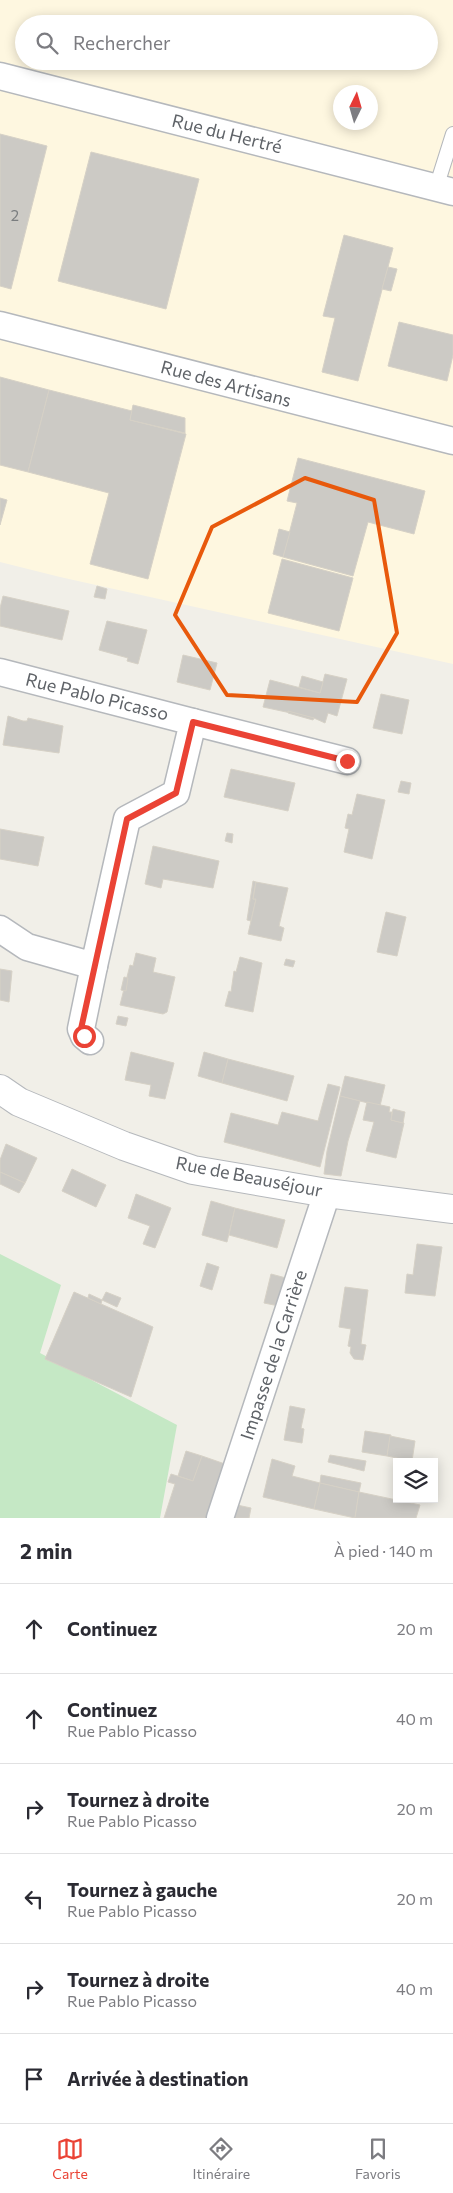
<!DOCTYPE html>
<html lang="fr">
<meta charset="utf-8">
<style>
:root{--surface:#fff;--page:#f7f7f7;--text:#2b2b33;--muted:#7c7c81;--line:#e1e1e2;--accent:#ea4335}
body{margin:0;font-family:Commissioner,sans-serif;background:var(--page);color:var(--text)}
.controls{position:absolute;right:15px;bottom:15px;display:grid;overflow:hidden;border-radius:0px;box-shadow:0 2px 12px #0003}
.controls button{width:45px;height:45px;display:grid;place-items:center;padding:0;border:0;border-bottom:1px solid var(--line);background:var(--surface);color:var(--text);font:25px sans-serif}
.compass{position:absolute;left:333px;top:85px;width:45px;height:45px;border-radius:50%;background:var(--surface);box-shadow:0 2px 12px #0003;rotate:5deg}
.stop{position:absolute;width:15px;height:15px;margin:-11px;border:4px solid #ea4335;border-radius:50%;background:#fff}
.stop.end{background:#ea4335;border-color:#fff;box-shadow:0 1px 5px #0008}
.list{margin:0;padding:0;list-style:none}
h2{display:flex;justify-content:space-between;align-items:center;height:65px;margin:0;padding:0 20px;font-size:21px}
h2 small{font-size:16px;font-weight:400;color:var(--muted)}
.list li{display:grid;grid-template-columns:32px 1fr auto;gap:15px;align-items:center;box-sizing:border-box;height:90px;padding:0 20px;border-top:1px solid var(--line)}
.list b{display:block;font-size:19px;white-space:nowrap}
.list p{margin:0;font-size:16px;white-space:nowrap;color:var(--muted)}
.list em{font-size:16px;font-style:normal;color:var(--muted)}
.icon{flex:none;width:28px;height:28px;fill:none;stroke:currentColor;stroke-width:2;stroke-linecap:round;stroke-linejoin:round}
.map{position:relative;flex:none;width:453px;height:1518px;overflow:hidden}
.search{position:absolute;background:var(--surface);box-shadow:0 2px 12px #0003;left:15px;right:15px;top:15px;height:55px;display:flex;align-items:center;gap:12px;box-sizing:border-box;padding:0 18px;border-radius:28px;color:var(--muted);font-size:19px}
.sheet{height:605px;background:var(--surface)}
nav{display:flex;justify-content:space-around;align-items:center;box-sizing:border-box;height:70px;border-top:1px solid var(--line);background:var(--surface);font-size:14px;color:var(--muted)}
nav a{display:grid;justify-items:center;gap:2px}
nav .on{color:var(--accent)}
.map>svg:first-child{display:block}
.commercial{fill:#fef7e0;fill-rule:evenodd}
.green{fill:#c5e8c5}
.building{fill:#cccac5;stroke:#d6d1c6}
.lines{fill:none;stroke-linecap:round;stroke-linejoin:round}
.service-casing{stroke:#b5b8bc;stroke-width:16}
.minor-casing{stroke:#b5b8bc;stroke-width:29}
.tertiary-casing{stroke:#b5b8bc;stroke-width:30}
.service{stroke:#fff;stroke-width:14}
.minor{stroke:#fff;stroke-width:26}
.tertiary{stroke:#fff;stroke-width:28}
.route{stroke:#ea4335;stroke-width:6}
.marked{fill:none;stroke:#e8590c;stroke-width:4;stroke-linejoin:round}
.labels{text-anchor:middle;stroke-width:5;stroke-linejoin:round;paint-order:stroke}
.number-label{font-size:15px;fill:#7a7d7f}
.street-label{font-size:18px;fill:#5f6368;stroke:#fff}
</style>
<div class="map">
<svg width="453" height="1518" viewBox="0 0 453 1518">
<rect width="100%" height="100%" fill="#f1efe8"/>
<path class="commercial" d="M0 0H453V664L60 577 0 562ZM24 24H429V61H24ZM340 92H370V122H340Z"/>
<polygon class="green" points="0,1254 61,1285 40,1353 177,1425 160,1518 0,1518"/>
<g class="building">
<polygon points="0,134 47,146 11,289 0,286"/>
<polygon points="91,152 199,179 166,309 58,281"/>
<polygon points="344,235 393,248 358,381 322,372 335,318 323,316"/>
<polygon points="388,267 397,269 391,291 382,289"/>
<polygon points="399,322 453,335 453,355 447,381 388,366"/>
<polygon points="0,377 49,390 28,472 0,465"/>
<polygon points="49,390 132,411 130,420 186,434 148,579 90,564 109,493 28,472"/>
<polygon points="133,405 185,418 185,433 130,420"/>
<polygon points="298,458 425,491 414,534 368,522 353,576 283,557 297,503 287,501"/>
<polygon points="0,498 7,500 0,525"/>
<polygon points="279,529 290,532 283,557 273,554"/>
<polygon points="282,559 353,578 339,631 268,613"/>
<polygon points="97,586 107,589 105,599 94,597"/>
<polygon points="3,596 69,611 62,640 0,626 0,608"/>
<polygon points="107,621 147,630 138,664 127,661 128,658 99,650"/>
<polygon points="183,655 217,663 210,690 177,682"/>
<polygon points="325,674 347,679 337,716 328,713 325,723 314,718 263,707 270,680 320,693"/>
<polygon points="302,676 323,682 320,693 299,687"/>
<polygon points="381,694 409,700 402,734 373,728"/>
<polygon points="288,711 314,718 313,720 288,713"/>
<polygon points="8,716 23,721 27,721 28,718 63,726 59,753 3,745"/>
<polygon points="231,769 295,783 288,811 224,797"/>
<polygon points="401,781 411,783 409,794 398,792"/>
<polygon points="357,794 385,800 372,859 344,852 349,829 345,828 348,814 352,815"/>
<polygon points="0,829 44,837 38,866 0,859"/>
<polygon points="227,833 233,834 232,843 225,841"/>
<polygon points="153,846 219,861 213,888 163,879 161,888 145,884"/>
<polygon points="253,881 256,882 253,899 256,899 251,921 247,920"/>
<polygon points="256,882 288,888 279,926 284,928 281,941 248,934 256,899 253,899"/>
<polygon points="386,912 406,917 397,956 377,952"/>
<polygon points="136,953 156,958 153,972 175,977 167,1012 163,1014 120,1005 130,965 133,966"/>
<polygon points="240,957 262,963 253,1012 225,1006 229,991 231,992 234,971 236,972"/>
<polygon points="286,959 295,961 293,967 284,965"/>
<polygon points="0,969 12,971 9,1002 0,1000"/>
<polygon points="124,977 128,978 126,991 121,990"/>
<polygon points="118,1016 128,1018 126,1026 116,1024"/>
<polygon points="131,1052 174,1063 165,1099 149,1096 151,1085 125,1080"/>
<polygon points="204,1052 228,1059 222,1083 198,1076"/>
<polygon points="228,1059 294,1076 287,1101 222,1083"/>
<polygon points="345,1076 385,1085 380,1106 340,1096"/>
<polygon points="328,1084 340,1087 320,1167 224,1142 231,1113 278,1125 282,1112 318,1121"/>
<polygon points="340,1096 360,1101 348,1141 341,1176 324,1174 327,1151"/>
<polygon points="367,1102 390,1107 389,1112 392,1112 391,1120 404,1123 396,1158 366,1151 374,1122 363,1120"/>
<polygon points="393,1109 405,1112 403,1123 391,1120"/>
<polygon points="6,1144 37,1158 25,1183 0,1172 0,1160"/>
<polygon points="72,1169 106,1185 96,1207 62,1191"/>
<polygon points="0,1172 25,1183 19,1193 0,1184"/>
<polygon points="136,1194 171,1208 155,1248 143,1244 150,1226 128,1218"/>
<polygon points="211,1201 235,1208 227,1242 202,1235"/>
<polygon points="235,1208 285,1220 277,1248 229,1235"/>
<polygon points="417,1244 442,1247 435,1296 405,1293 407,1274 413,1275"/>
<polygon points="207,1263 219,1267 212,1290 200,1286"/>
<polygon points="271,1274 286,1278 279,1306 264,1303"/>
<polygon points="345,1287 368,1290 361,1344 366,1345 363,1360 354,1359 350,1353 351,1347 348,1346 351,1329 339,1327"/>
<polygon points="74,1292 153,1327 131,1397 45,1359"/>
<polygon points="106,1292 121,1298 117,1307 102,1300"/>
<polygon points="89,1294 102,1300 101,1304 88,1298"/>
<polygon points="290,1406 305,1409 301,1428 304,1429 302,1443 284,1440"/>
<polygon points="365,1431 391,1435 387,1456 362,1452"/>
<polygon points="390,1436 415,1441 412,1461 387,1456"/>
<polygon points="186,1451 202,1456 193,1481 178,1476"/>
<polygon points="330,1455 366,1461 364,1471 328,1462"/>
<polygon points="202,1456 225,1464 207,1518 164,1518 175,1484 168,1482 171,1474 193,1481"/>
<polygon points="272,1459 295,1466 292,1476 320,1483 314,1509 263,1497"/>
<polygon points="321,1475 361,1483 359,1492 320,1483"/>
<polygon points="320,1483 359,1492 355,1518 314,1509"/>
<polygon points="359,1492 420,1505 416,1518 355,1518"/>
<polygon points="237,1505 251,1508 249,1518 233,1518"/>
</g>
<g class="lines">
<g class="service-casing">
<polyline id="service" points="436,188 453,134"/>
</g>
<g class="minor-casing">
<g id="minor">
<polyline points="0,76 453,192"/>
<polyline points="0,325 453,441"/>
<polyline points="0,672 193,722 176,793 127,819 94,966 27,947 0,929"/>
<polyline points="193,722 347,761"/>
<polyline points="90,1041 84,1036 81,1029 94,966"/>
<polyline points="220,1518 327,1193"/>
</g>
</g>
<g class="tertiary-casing">
<polyline id="tertiary" points="0,1089 19,1102 124,1146 193,1170 327,1193 453,1209"/>
</g>
<use href="#service" class="service"/>
<use href="#minor" class="minor"/>
<use href="#tertiary" class="tertiary"/>
</g>
<g class="lines">
<polyline class="route" points="84,1036 81,1029 127,819 176,793 193,722 347,761"/>
</g>
<path class="marked" d="M305 478 374 500 397 633 357 702 227 695 175 615 212 527Z"/>
<g class="labels">
<g class="number-label">
<text x="15" y="221">2</text>
</g>
<g class="street-label">
<text transform="translate(227 134) rotate(14)" y="6">Rue du Hertré</text>
<text transform="translate(226 384) rotate(15)" y="6">Rue des Artisans</text>
<text transform="translate(97 697) rotate(14)" y="6">Rue Pablo Picasso</text>
<text transform="translate(249 1177) rotate(11)" y="6">Rue de Beauséjour</text>
<text transform="translate(274 1355) rotate(-72)" y="6">Impasse de la Carrière</text>
</g>
</g>
</svg>
<div class="controls">
<button><svg class="icon" aria-label="layers" viewBox="0 0 24 24"><path d="M12 4l9 5-9 5-9-5zM3 14l9 5 9-5"/></svg></button>
</div>
<svg class="compass" viewBox="-18 -18 36 36"><path d="M0-13l5 13h-10z" fill="#e53935"/><path d="M0 13l5-13h-10z" fill="#7c7c81"/></svg>
<div class="stop" style="left:84px;top:1036px"></div>
<div class="stop end" style="left:347px;top:761px"></div>
<div class="search"><svg class="icon" aria-label="search" viewBox="0 0 24 24"><circle cx="10" cy="10" r="6"/><path d="M15 15l6 6"/></svg>Rechercher</div>
</div>
<section class="sheet">
<h2>2 min<small>À pied · 140 m</small></h2>
<ul class="list">
<li><svg class="icon" aria-label="ahead" viewBox="0 0 24 24"><path d="M12 20V5M6 11l6-6 6 6"/></svg><div><b>Continuez</b></div><em>20 m</em></li>
<li><svg class="icon" aria-label="ahead" viewBox="0 0 24 24"><path d="M12 20V5M6 11l6-6 6 6"/></svg><div><b>Continuez</b><p>Rue Pablo Picasso</p></div><em>40 m</em></li>
<li><svg class="icon" aria-label="right" viewBox="0 0 24 24"><path d="M7 20v-9h11M14 6l5 5-5 5"/></svg><div><b>Tournez à droite</b><p>Rue Pablo Picasso</p></div><em>20 m</em></li>
<li><svg class="icon" aria-label="left" viewBox="0 0 24 24"><path d="M17 20v-9H6M10 6l-5 5 5 5"/></svg><div><b>Tournez à gauche</b><p>Rue Pablo Picasso</p></div><em>20 m</em></li>
<li><svg class="icon" aria-label="right" viewBox="0 0 24 24"><path d="M7 20v-9h11M14 6l5 5-5 5"/></svg><div><b>Tournez à droite</b><p>Rue Pablo Picasso</p></div><em>40 m</em></li>
<li><svg class="icon" aria-label="arrive" viewBox="0 0 24 24"><path d="M6 21V4h12l-3 4 3 4H6"/></svg><div><b>Arrivée à destination</b></div></li>
</ul>
</section>
<nav>
<a class="on"><svg class="icon" aria-label="map" viewBox="0 0 24 24"><path d="M3 6l6-2 6 2 6-2v14l-6 2-6-2-6 2zM9 4v14M15 6v14"/></svg>Carte</a>
<a><svg class="icon" aria-label="directions" viewBox="0 0 24 24"><path d="M12 3l9 9-9 9-9-9zM9 14v-3h6M13 9l2 2-2 2"/></svg>Itinéraire</a>
<a><svg class="icon" aria-label="saved" viewBox="0 0 24 24"><path d="M7 4h10v16l-5-4-5 4z"/></svg>Favoris</a>
</nav>
